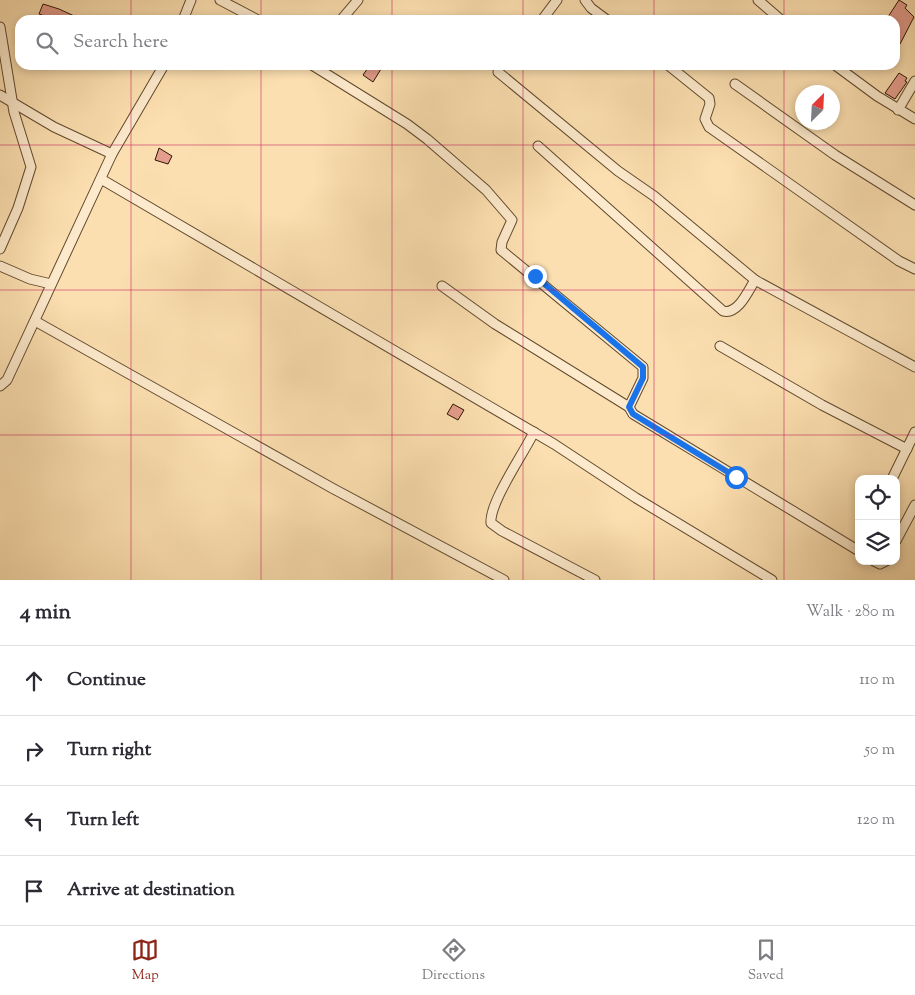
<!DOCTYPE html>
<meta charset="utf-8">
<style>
:root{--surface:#fff;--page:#f7f7f7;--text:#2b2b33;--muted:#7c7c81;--line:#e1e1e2;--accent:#8f2418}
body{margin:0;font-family:"Sorts Mill Goudy",serif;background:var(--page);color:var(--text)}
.controls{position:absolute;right:15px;bottom:15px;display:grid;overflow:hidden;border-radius:10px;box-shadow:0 2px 8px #0003}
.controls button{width:45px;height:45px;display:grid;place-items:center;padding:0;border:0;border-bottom:1px solid var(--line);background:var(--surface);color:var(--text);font:25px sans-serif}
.compass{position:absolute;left:795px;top:85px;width:45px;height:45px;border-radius:50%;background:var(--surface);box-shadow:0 2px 8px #0003;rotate:24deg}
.stop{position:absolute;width:15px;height:15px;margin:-11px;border:4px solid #1a73e8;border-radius:50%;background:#fff}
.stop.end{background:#1a73e8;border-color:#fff;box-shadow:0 1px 5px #0008}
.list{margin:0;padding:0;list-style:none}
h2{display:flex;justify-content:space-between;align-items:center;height:65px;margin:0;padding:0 20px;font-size:21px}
h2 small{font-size:16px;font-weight:400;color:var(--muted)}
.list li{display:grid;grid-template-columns:32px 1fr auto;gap:15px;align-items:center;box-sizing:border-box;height:70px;padding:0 20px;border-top:1px solid var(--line)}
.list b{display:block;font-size:19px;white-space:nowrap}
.list em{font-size:16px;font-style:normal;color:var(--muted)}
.icon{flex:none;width:28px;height:28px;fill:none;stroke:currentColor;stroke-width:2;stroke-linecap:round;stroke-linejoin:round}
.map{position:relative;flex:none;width:915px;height:580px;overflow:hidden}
.search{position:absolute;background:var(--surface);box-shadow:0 2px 8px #0003;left:15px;right:15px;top:15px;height:55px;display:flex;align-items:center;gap:12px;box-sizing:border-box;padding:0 18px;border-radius:15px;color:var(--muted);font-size:19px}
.sheet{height:345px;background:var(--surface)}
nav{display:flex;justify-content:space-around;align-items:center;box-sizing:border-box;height:70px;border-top:1px solid var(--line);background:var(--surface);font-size:14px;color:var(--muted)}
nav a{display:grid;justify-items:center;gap:2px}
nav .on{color:var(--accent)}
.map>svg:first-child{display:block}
.building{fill:#e59d8d;stroke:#2c1701}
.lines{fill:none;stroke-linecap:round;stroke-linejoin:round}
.street-casing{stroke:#60492d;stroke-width:11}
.street{stroke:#fdeacc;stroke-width:9}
.route{stroke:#1a73e8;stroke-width:6}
.grid{fill:none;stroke:#c2185b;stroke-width:1;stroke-opacity:0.55}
</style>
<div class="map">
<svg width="915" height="580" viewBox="0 0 915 580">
<rect width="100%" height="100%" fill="#fcdfb0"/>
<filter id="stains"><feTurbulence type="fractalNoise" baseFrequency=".004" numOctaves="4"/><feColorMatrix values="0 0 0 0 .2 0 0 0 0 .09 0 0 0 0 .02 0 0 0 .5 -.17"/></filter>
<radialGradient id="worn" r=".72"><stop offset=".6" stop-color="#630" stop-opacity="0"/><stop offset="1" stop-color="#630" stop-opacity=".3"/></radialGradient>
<g class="building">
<polygon points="899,0 907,5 905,8 914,17 900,44 895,40 895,31 898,27 895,25 895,20 886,20"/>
<polygon points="43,4 59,9 83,20 67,20 58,16 56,20 39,14"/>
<polygon points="370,65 381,69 373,82 363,75"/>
<polygon points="899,73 907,78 905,81 907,82 895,99 885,93"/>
<polygon points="159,148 172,156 168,164 155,160"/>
<polygon points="453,404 464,410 458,420 447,414"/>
</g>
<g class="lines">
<g class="street-casing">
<g id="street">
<polyline points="220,0 258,20"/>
<polyline points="585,0 591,8 607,20"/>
<polyline points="758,0 781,20"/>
<polyline points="183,20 191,0"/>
<polyline points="341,20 358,0"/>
<polyline points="542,20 557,0"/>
<polyline points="0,27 14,112 31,167 18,208 0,249"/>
<polyline points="312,65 407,124 427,139 486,190 512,220 502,242 501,250 643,367 643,378 629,407 633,414 859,551"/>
<polyline points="668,65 709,98 710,104 705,119 709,127 899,261 915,269"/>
<polyline points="835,65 877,96 915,119"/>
<polyline points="498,72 618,171 654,196 755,280 915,367"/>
<polyline points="735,84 835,155 915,205"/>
<polyline points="0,95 54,127 112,154"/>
<polyline points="898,110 915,81"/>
<path d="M538 146 723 311C738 315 748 291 755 280"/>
<polyline points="101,179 554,444 636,498 772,580"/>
<polyline points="0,266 30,279 51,284"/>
<polyline points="442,286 495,324 629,407"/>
<polyline points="35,321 332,488 504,580"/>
<polyline points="720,346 822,405 907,449"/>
<polyline points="0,386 7,380 112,154 164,65"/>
<path d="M534 432C524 453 489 503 491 523L502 531 595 580"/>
<polyline points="892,479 915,432"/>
<polyline points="896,541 915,505"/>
<polyline points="874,561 880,564 886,561"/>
</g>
</g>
<use href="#street" class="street"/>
</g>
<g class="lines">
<polyline class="route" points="535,276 643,367 643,378 629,407 633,414 736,477"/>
</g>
<path class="grid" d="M131 0V20M261 0V20M392 0V20M523 0V20M654 0V20M784 0V20M131 65V580M261 65V580M392 65V580M523 65V580M654 65V580M784 65V580M0 145H915M0 290H915M0 435H915"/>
<rect width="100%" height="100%" filter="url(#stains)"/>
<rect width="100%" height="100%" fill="url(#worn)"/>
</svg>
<div class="controls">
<button><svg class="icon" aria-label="locate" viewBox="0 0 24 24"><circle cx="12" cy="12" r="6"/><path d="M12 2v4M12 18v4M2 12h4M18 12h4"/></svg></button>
<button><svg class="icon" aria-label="layers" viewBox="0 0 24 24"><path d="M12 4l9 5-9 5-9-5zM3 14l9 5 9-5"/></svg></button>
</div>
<svg class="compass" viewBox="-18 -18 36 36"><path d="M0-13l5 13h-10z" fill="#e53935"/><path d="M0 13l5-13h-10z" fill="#7c7c81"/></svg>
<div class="stop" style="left:736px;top:477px"></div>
<div class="stop end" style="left:535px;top:276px"></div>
<div class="search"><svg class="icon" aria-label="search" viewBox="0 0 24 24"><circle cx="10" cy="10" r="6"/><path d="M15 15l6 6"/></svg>Search here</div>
</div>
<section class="sheet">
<h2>4 min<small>Walk · 280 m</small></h2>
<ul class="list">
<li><svg class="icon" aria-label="ahead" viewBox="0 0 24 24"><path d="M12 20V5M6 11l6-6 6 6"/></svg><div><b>Continue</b></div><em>110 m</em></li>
<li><svg class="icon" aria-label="right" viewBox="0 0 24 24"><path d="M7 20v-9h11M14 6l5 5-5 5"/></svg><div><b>Turn right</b></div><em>50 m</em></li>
<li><svg class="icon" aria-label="left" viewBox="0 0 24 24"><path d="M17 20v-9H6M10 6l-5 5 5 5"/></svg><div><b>Turn left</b></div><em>120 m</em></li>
<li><svg class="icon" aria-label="arrive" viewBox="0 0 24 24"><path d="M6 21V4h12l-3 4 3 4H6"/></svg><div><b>Arrive at destination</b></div></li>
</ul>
</section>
<nav>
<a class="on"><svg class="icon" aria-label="map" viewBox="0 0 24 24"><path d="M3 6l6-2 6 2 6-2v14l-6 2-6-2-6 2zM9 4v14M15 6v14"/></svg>Map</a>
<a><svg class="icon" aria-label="directions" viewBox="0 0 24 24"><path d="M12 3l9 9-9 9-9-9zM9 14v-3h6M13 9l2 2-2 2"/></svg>Directions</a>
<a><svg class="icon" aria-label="saved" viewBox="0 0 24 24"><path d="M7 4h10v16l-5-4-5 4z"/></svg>Saved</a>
</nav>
